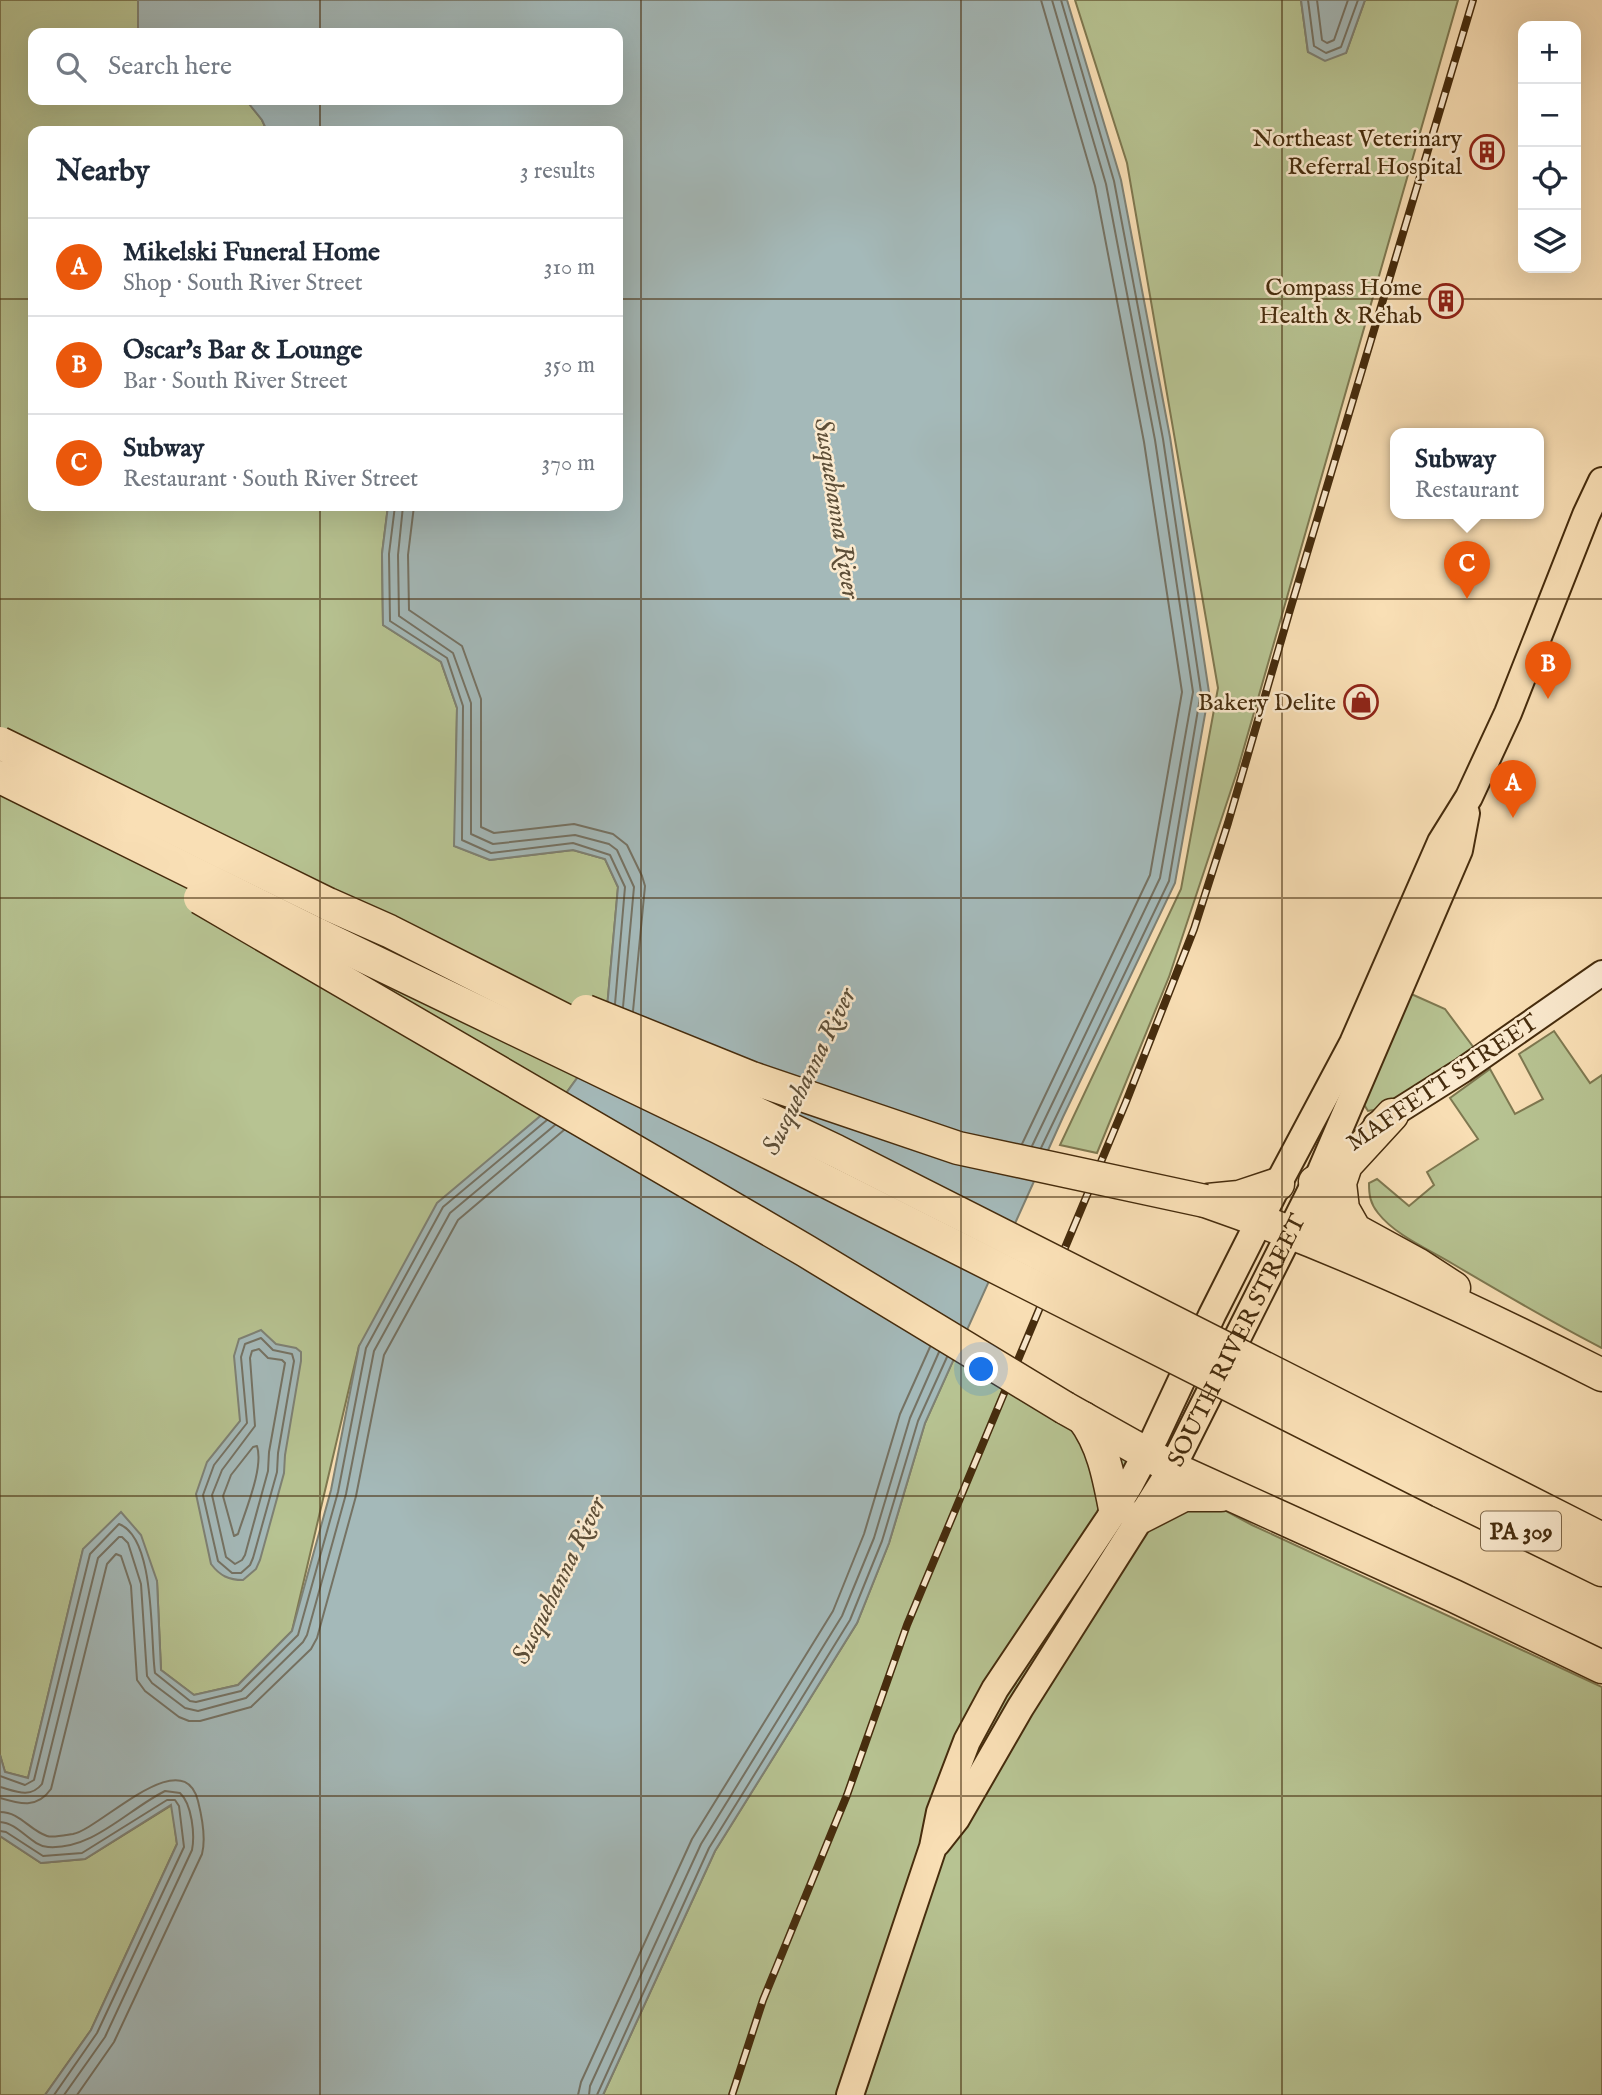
<!DOCTYPE html>
<meta charset="utf-8">
<style>
:root{--surface:#fff;--page:#f6f6f7;--text:#1f2937;--muted:#747a83;--line:#e0e1e3;--accent:#ea580c}
body{margin:0;font-family:"IM FELL English",serif;background:var(--page);color:var(--text)}
.controls{position:absolute;right:21px;top:21px;display:grid;overflow:hidden;border-radius:14px;box-shadow:0 7px 28px #0002}
.controls button{width:63px;height:63px;display:grid;place-items:center;padding:0;border:0;border-bottom:2px solid var(--line);background:var(--surface);color:var(--text);font:35px sans-serif}
.you{position:absolute;left:982px;top:1370px;width:24px;height:24px;margin:-18px;border:5px solid #fff;border-radius:50%;background:#1a73e8;box-shadow:0 0 0 10px #1a73e833}
.badge{display:grid;place-items:center;width:46px;height:46px;border-radius:50%;background:var(--accent);color:#fff;font-size:23px;font-weight:700}
.pin{position:absolute;translate:-50% -58px;filter:drop-shadow(0 2px 4px #0008)}
.pin::after{content:'';position:absolute;top:37px;width:24px;height:21px;background:inherit;clip-path:polygon(0 0,100% 0,50% 100%)}
.popup{position:absolute;left:1390px;top:428px;width:154px;height:91px;box-sizing:border-box;display:grid;place-content:center;border-radius:14px;background:var(--surface);filter:drop-shadow(0 2px 5px #0005);font-size:23px;white-space:nowrap;color:var(--muted)}
.popup b{font-size:26px;color:var(--text)}
.popup::after{content:'';position:absolute;left:50%;top:100%;margin-left:-14px;border:14px solid transparent;border-top-color:var(--surface)}
.list{margin:0;padding:0;list-style:none}
h2{display:flex;justify-content:space-between;align-items:center;height:91px;margin:0;padding:0 28px;font-size:30px}
h2 small{font-size:23px;font-weight:400;color:var(--muted)}
.list li{display:grid;grid-template-columns:46px 1fr auto;gap:21px;align-items:center;box-sizing:border-box;height:98px;padding:0 28px;border-top:2px solid var(--line)}
.list b{display:block;font-size:26px;white-space:nowrap}
.list p{margin:0;font-size:23px;white-space:nowrap;color:var(--muted)}
.list em{font-size:23px;font-style:normal;color:var(--muted)}
.icon{flex:none;width:38px;height:38px;fill:none;stroke:currentColor;stroke-width:2;stroke-linecap:round;stroke-linejoin:round}
.map{position:relative;flex:none;width:1602px;height:2095px;overflow:hidden}
.search{position:absolute;background:var(--surface);box-shadow:0 7px 28px #0002;left:28px;top:28px;width:595px;height:77px;display:flex;align-items:center;gap:18px;box-sizing:border-box;padding:0 24px;border-radius:14px;color:var(--muted);font-size:26px}
.panel{position:absolute;background:var(--surface);box-shadow:0 7px 28px #0002;left:28px;top:126px;width:595px;height:385px;border-radius:14px}
.map>svg:first-child{display:block}
.green{fill:#b7c392;stroke:#7e7850;stroke-width:2}
.water{fill:#a4b9b9;stroke:#7e8174;stroke-width:2}
.lines{fill:none;stroke-linecap:round;stroke-linejoin:round}
.shore{stroke:#757263;stroke-width:2}
.secondary-casing{stroke:#462c0d;stroke-width:28}
.primary-casing{stroke:#462c0d;stroke-width:30}
.highway-casing{stroke:#462c0d;stroke-width:35}
.secondary{stroke:#fbeacf;stroke-width:24}
.primary{stroke:#f9dfb5;stroke-width:26}
.highway{stroke:#f9dfb5;stroke-width:32}
.rail-casing{stroke:#462c0d;stroke-width:8}
.rail{stroke:#fbeacf;stroke-width:5;stroke-dasharray:16;stroke-linecap:butt}
.highway-bridge-casing{stroke:#462c0d;stroke-width:35;stroke-linecap:butt}
.highway-bridge{stroke:#f9dfb5;stroke-width:32}
.grid{fill:none;stroke:#462c0d;stroke-width:2;stroke-opacity:0.55}
.labels{text-anchor:middle;stroke-width:5;stroke-linejoin:round;paint-order:stroke}
.shield{fill:#fbeacf;stroke:#7c6547;stroke-width:2}
.shield-label{font-size:23px;font-weight:bold;fill:#462c0d}
.poi-label{font-size:24px;fill:#462c0d;stroke:#fbeacf;text-anchor:end}
.street-label{font-size:24px;fill:#462c0d;stroke:#fbeacf}
.water-label{font-size:26px;font-style:italic;fill:#5e4f38;stroke:#fbeacf}
</style>
<div class="map">
<svg width="1602" height="2095" viewBox="0 0 1602 2095">
<rect width="100%" height="100%" fill="#f9dfb5"/>
<filter id="stains"><feTurbulence type="fractalNoise" baseFrequency=".00286" numOctaves="4"/><feColorMatrix values="0 0 0 0 .2 0 0 0 0 .09 0 0 0 0 .02 0 0 0 .5 -.17"/></filter>
<radialGradient id="worn" r=".72"><stop offset=".6" stop-color="#630" stop-opacity="0"/><stop offset="1" stop-color="#630" stop-opacity=".3"/></radialGradient>
<g class="green">
<polygon points="0,0 138,0 138,31 143,33 33,33 33,100 246,100 262,120 267,131 33,131 33,506 388,506 382,554 383,625 441,662 457,708 455,846 490,860 573,850 605,859 618,887 604,1041 564,1096 359,1346 292,1631 238,1685 194,1695 161,1670 157,1581 83,1550 28,1778 5,1772 0,1755"/>
<polygon points="1075,0 1301,0 1308,52 1346,53 1365,0 1458,0 1237,772 1169,977 1097,1153 1060,1145 1181,889 1218,688 1127,163"/>
<polygon points="1409,993 1445,1009 1474,1048 1390,1107 1368,1111 1363,1103"/>
<path d="M1554 1031 1590 1083 1602 1075V1348C1551 1322 1502 1293 1453 1264 1428 1249 1395 1235 1378 1213 1370 1203 1369 1195 1369 1183L1377 1179 1409 1206 1434 1185 1427 1172 1478 1139 1450 1098 1490 1069 1515 1114 1543 1099 1519 1054Z"/>
<polygon points="955,1356 1067,1425 1252,1525 1602,1687 1602,2095 603,2095 715,1851 857,1623 889,1543 925,1423"/>
<polygon points="172,1805 177,1844 91,2030 45,2095 0,2095 0,1836 41,1863 85,1859"/>
</g>
<g class="water">
<polygon points="138,0 1067,0 1121,180 1170,437 1209,692 1175,883 1063,1117 925,1423 889,1543 857,1623 715,1851 603,2095 45,2095 91,2030 177,1844 171,1805 85,1859 41,1863 0,1836 0,1755 5,1772 28,1778 83,1549 121,1512 141,1535 157,1581 161,1670 194,1695 238,1685 292,1631 331,1490 359,1346 437,1203 564,1096 604,1041 618,887 605,859 573,850 490,860 454,846 457,708 441,662 383,625 382,554 388,506 618,506 618,131 267,131 262,120 246,100 618,100 618,33 143,33 138,31"/>
<polygon points="1301,0 1365,0 1346,53 1325,61 1308,52"/>
<path d="M261 1330 276 1344 296 1348 301 1352V1361L285 1455 284 1473 260 1560 256 1569 243 1580C229 1580 220 1576 211 1564L196 1494 207 1462 240 1421 234 1356 239 1339Z"/>
</g>
<g class="lines">
<g class="shore">
<polyline points="1308,0 1314,46 1326,53 1341,47 1358,0"/>
<polyline points="1317,0 1322,40 1327,43 1334,40 1348,0"/>
<polyline points="395,506 389,554 390,621 447,658 463,706 462,840 491,853 573,843 610,855 625,887 615,1004"/>
<polyline points="403,506 398,555 399,616 453,653 471,703 471,834 493,844 575,835 609,844 617,850 634,887 623,1007"/>
<polyline points="414,506 408,555 409,610 462,646 481,699 481,827 494,833 574,824 613,834 627,845 642,876 645,886 633,1011"/>
<polyline points="1022,1144 1150,875 1182,692 1144,442 1095,186 1041,0"/>
<polyline points="1032,1146 1160,878 1193,692 1155,440 1106,184 1052,0"/>
<polyline points="1041,1148 1169,881 1201,692 1163,439 1114,181 1061,0"/>
<polygon points="261,1338 273,1350 292,1354 294,1361 278,1453 277,1472 253,1558 250,1565 241,1573 232,1573 218,1561 203,1495 214,1465 247,1423 241,1357 245,1344"/>
<polygon points="259,1349 268,1358 282,1360 285,1363 269,1452 268,1471 245,1555 242,1560 235,1564 226,1557 212,1495 222,1470 255,1426 250,1358 252,1351"/>
<path d="M257 1446C264 1468 245 1511 238 1534L234 1536 223 1496 231 1475 253 1447Z"/>
<path d="M0 1776 25 1785 34 1780 90 1554 119 1524C156 1538 150 1639 155 1673L190 1701 196 1702 241 1691 298 1635 338 1492 366 1348 443 1207 547 1120"/>
<path d="M0 1787C15 1791 30 1799 42 1784L98 1558 119 1537H122L128 1543 141 1584 147 1676 152 1683 185 1708 198 1711 246 1698 303 1642 307 1635 346 1494 374 1351 450 1213 555 1125"/>
<path d="M0 1798C20 1804 37 1809 51 1789L107 1564 116 1554 121 1556 131 1586 137 1680 145 1691 179 1717 189 1721H200L251 1707 311 1649 317 1638 356 1496 384 1355 458 1220 564 1130"/>
<path d="M0 1812C20 1812 29 1830 47 1836 53 1838 66 1835 73 1834 100 1829 183 1741 198 1801 202 1817 206 1839 202 1854L114 2042 77 2095"/>
<path d="M0 1822C19 1823 31 1846 48 1847 93 1850 127 1810 165 1791L180 1793C192 1804 195 1835 192 1850L105 2037 64 2095"/>
<polyline points="0,1831 6,1832 43,1856 82,1853 167,1800 175,1800 179,1806 184,1847 97,2033 54,2095"/>
<polyline points="578,2095 581,2082 692,1839 833,1611 864,1534 900,1414 930,1347"/>
<polyline points="589,2095 590,2086 701,1844 842,1616 874,1538 910,1418 939,1352"/>
<polyline points="597,2095 709,1848 850,1620 882,1541 918,1421 947,1357"/>
</g>
<g class="secondary-casing">
<polyline id="secondary" points="1376,1125 1463,1070 1602,973"/>
</g>
<g class="primary-casing">
<g id="primary">
<path id="s1" d="M937 1843 956 1819 1020 1708 1172 1468 1321 1171 1459 850 1466 813"/>
<polyline points="850,2095 933,1847 940,1812 967,1741 995,1689 1109,1519 1130,1484 1155,1437 1212,1315 1278,1184 1353,1043 1441,842 1469,797 1508,713 1586,515 1602,481"/>
</g>
</g>
<g class="highway-casing">
<g id="highway">
<polyline points="1392,1115 1346,1165 1340,1183 1343,1209 1355,1230 1417,1264 1454,1288"/>
<path d="M1315 1182C1319 1211 1321 1225 1347 1239"/>
<polyline points="1208,1200 1239,1197 1278,1184"/>
<path d="M1205 1201C1341 1248 1474 1310 1602 1375"/>
<polyline points="1065,1408 1172,1468 1454,1596 1602,1667"/>
<path d="M1083 1418C1103 1444 1109 1478 1115 1509"/>
<polyline points="1454,1464 1602,1539"/>
<polyline points="1440,1491 1602,1570"/>
<polyline points="1141,1517 1184,1495 1221,1495"/>
</g>
</g>
<use href="#secondary" class="secondary"/>
<use href="#primary" class="primary"/>
<use href="#highway" class="highway"/>
<g class="rail-casing">
<polyline id="rail" points="732,2095 763,2000 847,1795 907,1625 1126,1102 1194,929 1228,823 1290,610 1473,0"/>
</g>
<use href="#rail" class="rail"/>
<g class="highway-bridge-casing">
<g id="highway-bridge">
<polyline points="0,743 328,904 389,931 638,1057 836,1151 1454,1464"/>
<polyline points="0,777 317,934 718,1127 1440,1491"/>
<polyline points="200,898 806,1251 1065,1408"/>
<polyline points="586,1011 752,1078 958,1148 1205,1201"/>
</g>
</g>
<use href="#highway-bridge" class="highway-bridge"/>
</g>
<path class="grid" d="M320 0V33M641 0V2095M961 0V2095M1282 0V2095M320 100V131M0 299H33M618 299H1602M320 506V2095M0 599H1602M0 898H1602M0 1197H1602M0 1496H1602M0 1796H1602"/>
<defs>
<g id="building-ring" transform="scale(1.75)"><circle r="9.5" fill="#fbeacf" stroke="#8f2418" stroke-width="1.5"/><path d="M-4-6H4V6H1V3H-1V6H-4ZM-2.5-4.3h1.7v1.8h-1.7ZM.8-4.3h1.7v1.8H.8ZM-2.5-1h1.7V.8h-1.7ZM.8-1h1.7V.8H.8Z" fill="#8f2418"/></g>
<g id="shop-ring" transform="scale(1.75)"><circle r="9.5" fill="#fbeacf" stroke="#8f2418" stroke-width="1.5"/><path d="M-5-2.5h2.3a2.7 3.5 0 0 1 5.4 0H5L5.5 6h-11ZM-1.5-2.5h3a1.5 2.3 0 0 0-3 0Z" fill="#8f2418"/></g>
</defs>
<g fill-rule="evenodd">
<use href="#building-ring" x="1487" y="152"/>
<use href="#building-ring" x="1446" y="301"/>
<use href="#shop-ring" x="1361" y="702"/>
</g>
<g class="labels">
<rect class="shield" x="1481" y="1511.5" width="80" height="39" rx="5"/>
<g class="shield-label">
<text x="1521" y="1539">PA 309</text>
</g>
<g class="poi-label">
<text x="1462" y="146">Northeast Veterinary<tspan x="1462" dy="28">Referral Hospital</tspan></text>
<text x="1422" y="295">Compass Home<tspan x="1422" dy="28">Health &amp; Rehab</tspan></text>
<text x="1336" y="710">Bakery Delite</text>
</g>
<g class="street-label">
<text transform="translate(1442 1082) rotate(-34)" y="8">MAFFETT STREET</text>
<text dy="8" stroke="none"><textPath href="#s1" startOffset="586">SOUTH RIVER STREET</textPath></text>
</g>
<g class="water-label">
<text transform="translate(838 508) rotate(81)" y="9">Susquehanna River</text>
<text transform="translate(808 1071) rotate(-64)" y="9">Susquehanna River</text>
<text transform="translate(558 1580) rotate(-64)" y="9">Susquehanna River</text>
</g>
</g>
<rect width="100%" height="100%" filter="url(#stains)"/>
<rect width="100%" height="100%" fill="url(#worn)"/>
</svg>
<div class="controls">
<button>+</button>
<button>−</button>
<button><svg class="icon" aria-label="locate" viewBox="0 0 24 24"><circle cx="12" cy="12" r="6"/><path d="M12 2v4M12 18v4M2 12h4M18 12h4"/></svg></button>
<button><svg class="icon" aria-label="layers" viewBox="0 0 24 24"><path d="M12 4l9 5-9 5-9-5zM3 14l9 5 9-5"/></svg></button>
</div>
<div class="you"></div>
<div class="pin badge" style="left:1513px;top:818px">A</div>
<div class="pin badge" style="left:1548px;top:699px">B</div>
<div class="pin badge" style="left:1467px;top:599px">C</div>
<div class="popup"><b>Subway</b>Restaurant</div>
<div class="search"><svg class="icon" aria-label="search" viewBox="0 0 24 24"><circle cx="10" cy="10" r="6"/><path d="M15 15l6 6"/></svg>Search here</div>
<section class="panel">
<h2>Nearby<small>3 results</small></h2>
<ul class="list">
<li><span class="badge">A</span><div><b>Mikelski Funeral Home</b><p>Shop · South River Street</p></div><em>310 m</em></li>
<li><span class="badge">B</span><div><b>Oscar's Bar &amp; Lounge</b><p>Bar · South River Street</p></div><em>350 m</em></li>
<li><span class="badge">C</span><div><b>Subway</b><p>Restaurant · South River Street</p></div><em>370 m</em></li>
</ul>
</section>
</div>
